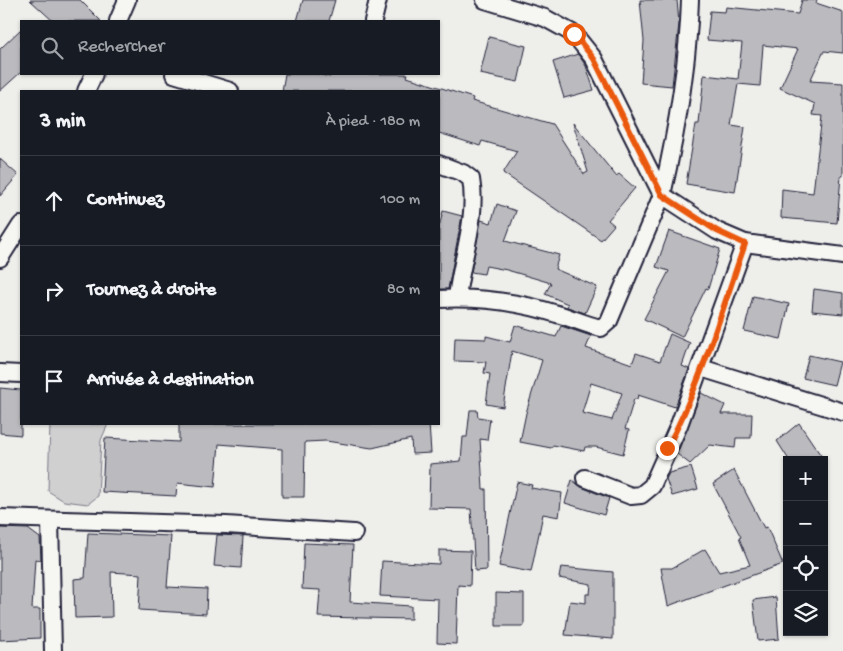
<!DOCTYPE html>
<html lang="fr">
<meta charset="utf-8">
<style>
:root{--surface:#171b24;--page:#20242c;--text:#f1f3f6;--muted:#9ea1a6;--line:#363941}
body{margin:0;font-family:"Gochi Hand",sans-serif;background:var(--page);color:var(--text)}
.controls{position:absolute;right:15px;bottom:15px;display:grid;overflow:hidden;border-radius:0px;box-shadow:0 1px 4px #0004}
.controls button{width:45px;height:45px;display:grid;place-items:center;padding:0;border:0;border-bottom:1px solid var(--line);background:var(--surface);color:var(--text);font:25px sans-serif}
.stop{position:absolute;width:15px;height:15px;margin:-11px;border:4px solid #ea580c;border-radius:50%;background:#fff}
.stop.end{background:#ea580c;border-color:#fff;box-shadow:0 1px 5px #0008}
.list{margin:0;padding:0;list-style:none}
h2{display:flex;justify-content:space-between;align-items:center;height:65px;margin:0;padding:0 20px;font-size:21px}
h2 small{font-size:16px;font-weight:400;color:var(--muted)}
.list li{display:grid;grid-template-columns:32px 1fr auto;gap:15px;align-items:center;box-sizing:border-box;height:90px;padding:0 20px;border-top:1px solid var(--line)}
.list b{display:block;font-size:19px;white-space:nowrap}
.list em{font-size:16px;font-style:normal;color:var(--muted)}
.icon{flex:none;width:28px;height:28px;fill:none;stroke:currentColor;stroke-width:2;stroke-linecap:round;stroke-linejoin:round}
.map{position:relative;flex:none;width:843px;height:651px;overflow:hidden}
.search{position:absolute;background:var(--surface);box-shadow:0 1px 4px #0004;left:20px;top:20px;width:420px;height:55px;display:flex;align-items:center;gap:12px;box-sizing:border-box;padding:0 18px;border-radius:0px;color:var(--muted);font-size:19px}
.panel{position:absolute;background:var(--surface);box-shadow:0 1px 4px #0004;left:20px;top:90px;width:420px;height:335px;border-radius:0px}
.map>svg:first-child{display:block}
.green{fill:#d0d0d1;stroke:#797986}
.building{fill:#bbbbbf;stroke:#22223b;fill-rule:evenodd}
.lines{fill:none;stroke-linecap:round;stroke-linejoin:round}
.minor-casing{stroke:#22223b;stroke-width:20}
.minor{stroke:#f6f6f2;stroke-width:16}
.route{stroke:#ea580c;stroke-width:6}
</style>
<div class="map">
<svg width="843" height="651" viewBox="0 0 843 651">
<rect width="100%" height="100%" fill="#eeeeeb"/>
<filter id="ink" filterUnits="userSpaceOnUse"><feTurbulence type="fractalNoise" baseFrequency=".02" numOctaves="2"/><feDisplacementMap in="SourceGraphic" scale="10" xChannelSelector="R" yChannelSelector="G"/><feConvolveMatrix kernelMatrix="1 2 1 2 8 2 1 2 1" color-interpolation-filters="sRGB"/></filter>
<g filter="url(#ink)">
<polygon class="green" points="50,424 108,424 101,440 98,496 88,504 64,501 48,491"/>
<g class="building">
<polygon points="30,0 80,0 101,21 53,21"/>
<polygon points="303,0 335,0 329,21 297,21"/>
<polygon points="640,0 677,0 679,24 672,86 641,83 644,41"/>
<polygon points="802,0 817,0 816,3 843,12 843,53 824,51 810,81 843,83 843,176 841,176 837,223 781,218 782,189 813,193 822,116 813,115 815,104 780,88 798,49 763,45 760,86 738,84 731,125 745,127 735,192 686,184 696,124 699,124 704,75 738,79 742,43 707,40 710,11 725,12 726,7 798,14"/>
<polygon points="21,29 21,72 0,91 0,49"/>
<polygon points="489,37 526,46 518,82 480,74"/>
<polygon points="578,54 586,66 594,90 564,98 553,62"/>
<polygon points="285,74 317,74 330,77 331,74 408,74 407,77 473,98 472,101 552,124 584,174 588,172 573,123 616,176 619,174 635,188 608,220 614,225 601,240 503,173 517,151 482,141 480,146 439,133 439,91 282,91"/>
<polygon points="0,159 18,175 0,196"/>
<polygon points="497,204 516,211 505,241 559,255 555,269 597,287 585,313 567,307 568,304 545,294 551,283 507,270 486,266 484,274 471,272 481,220 491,223"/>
<polygon points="443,211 462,216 448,289 439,289 439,227"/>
<polygon points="669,231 720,249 708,289 706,288 682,337 644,319 669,271 656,267"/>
<polygon points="814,289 843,293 843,314 812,311"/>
<polygon points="753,296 789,304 781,339 744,331"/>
<path d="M515 325 556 337 561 326 591 336 586 348 632 364 636 353 660 361 670 334 690 343 682 366 689 369 675 407 638 395 637 399H634L625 429 629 430 623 454 596 447H585L584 451 553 445 551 448 520 442 526 413 542 360 512 351 503 407 486 404 490 374 484 373 486 362 454 361 455 338 486 339V336L510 342ZM591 383 622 393 612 420 582 413Z"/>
<polygon points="809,355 840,362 834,385 803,378"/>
<polygon points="0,388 21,390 21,435 0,433"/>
<polygon points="701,393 725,405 721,414 752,414 751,438 736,438 735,448 710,445 690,464 677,454"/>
<polygon points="470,410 477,410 478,417 490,419 487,440 480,439 483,489 486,489 487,570 475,571 471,509 429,508 430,464 461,461 463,437 467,437"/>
<polygon points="799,423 824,460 789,460 777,441"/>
<polygon points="179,424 429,424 431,453 412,454 411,439 372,448 326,441 305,442 304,497 282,497 282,449 219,444 215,487 177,483 176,496 102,492 105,438 179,442"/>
<polygon points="691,467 698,489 672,496 666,479 669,473"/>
<polygon points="734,470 764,528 767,527 783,564 668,606 661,568 672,568 705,549 719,572 750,565 739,538 741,537 713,484"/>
<polygon points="572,480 581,487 609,498 604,515 565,503"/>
<polygon points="517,482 532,485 531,488 562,493 559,517 543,514 531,572 499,566"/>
<polygon points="0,528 28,529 40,538 41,560 35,559 32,609 40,609 40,638 0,640"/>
<polygon points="88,533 171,536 167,587 207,589 206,614 139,610 141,574 111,572 112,617 75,618 74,579 85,578"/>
<polygon points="217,535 243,536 241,568 214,566"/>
<polygon points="304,543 353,545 350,602 411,606 411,619 318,617 320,590 302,589"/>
<polygon points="439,550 471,551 470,586 458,585 456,644 437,643 438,599 380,596 382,561 439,564"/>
<polygon points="561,567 613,572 613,639 565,635 570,601 586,603 586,594 590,594 591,584 559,578"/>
<polygon points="496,593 524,594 524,626 496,626"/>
<polygon points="776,597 779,639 758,641 753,600"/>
</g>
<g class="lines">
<g class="minor-casing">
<g id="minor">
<path d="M485 0 545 18 574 34 594 59 662 195C677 130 688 67 690 0"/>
<polyline points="118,21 127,0"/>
<polyline points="373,21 378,0"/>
<polyline points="174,74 230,91"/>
<polyline points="86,91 94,74"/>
<path d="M439 164 463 173 471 179C478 218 461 260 457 298"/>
<polyline points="0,258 21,225"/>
<path d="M439 299C479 297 519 302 557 314 572 318 586 325 601 328L609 321 662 195 717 231 745 243 843 256"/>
<polyline points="701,368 843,412"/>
<polyline points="0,373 21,374"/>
<polyline points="585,478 631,496 641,495 652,486 679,425 745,243"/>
<polyline points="0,518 226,525 354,533"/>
<polyline points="50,520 53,651"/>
</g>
</g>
<use href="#minor" class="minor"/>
</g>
</g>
<g class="lines" filter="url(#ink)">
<path class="route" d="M574 34 594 59 662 195 717 231 745 244C721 312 701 384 667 448"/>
</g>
</svg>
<div class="controls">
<button>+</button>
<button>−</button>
<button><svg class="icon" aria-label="locate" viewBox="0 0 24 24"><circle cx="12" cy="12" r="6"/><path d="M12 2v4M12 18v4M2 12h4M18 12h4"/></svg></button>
<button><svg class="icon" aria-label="layers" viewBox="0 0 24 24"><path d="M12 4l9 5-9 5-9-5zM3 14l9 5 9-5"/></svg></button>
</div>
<div class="stop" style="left:574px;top:34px"></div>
<div class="stop end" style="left:667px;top:448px"></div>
<div class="search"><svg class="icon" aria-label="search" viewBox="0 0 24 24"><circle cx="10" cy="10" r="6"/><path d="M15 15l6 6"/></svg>Rechercher</div>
<section class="panel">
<h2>3 min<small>À pied · 180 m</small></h2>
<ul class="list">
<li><svg class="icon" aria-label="ahead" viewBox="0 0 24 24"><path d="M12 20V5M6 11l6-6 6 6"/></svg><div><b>Continuez</b></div><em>100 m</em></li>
<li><svg class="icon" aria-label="right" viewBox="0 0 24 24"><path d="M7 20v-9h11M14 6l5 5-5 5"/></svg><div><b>Tournez à droite</b></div><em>80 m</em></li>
<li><svg class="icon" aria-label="arrive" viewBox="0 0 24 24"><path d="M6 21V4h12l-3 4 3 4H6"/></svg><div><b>Arrivée à destination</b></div></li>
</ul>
</section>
</div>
